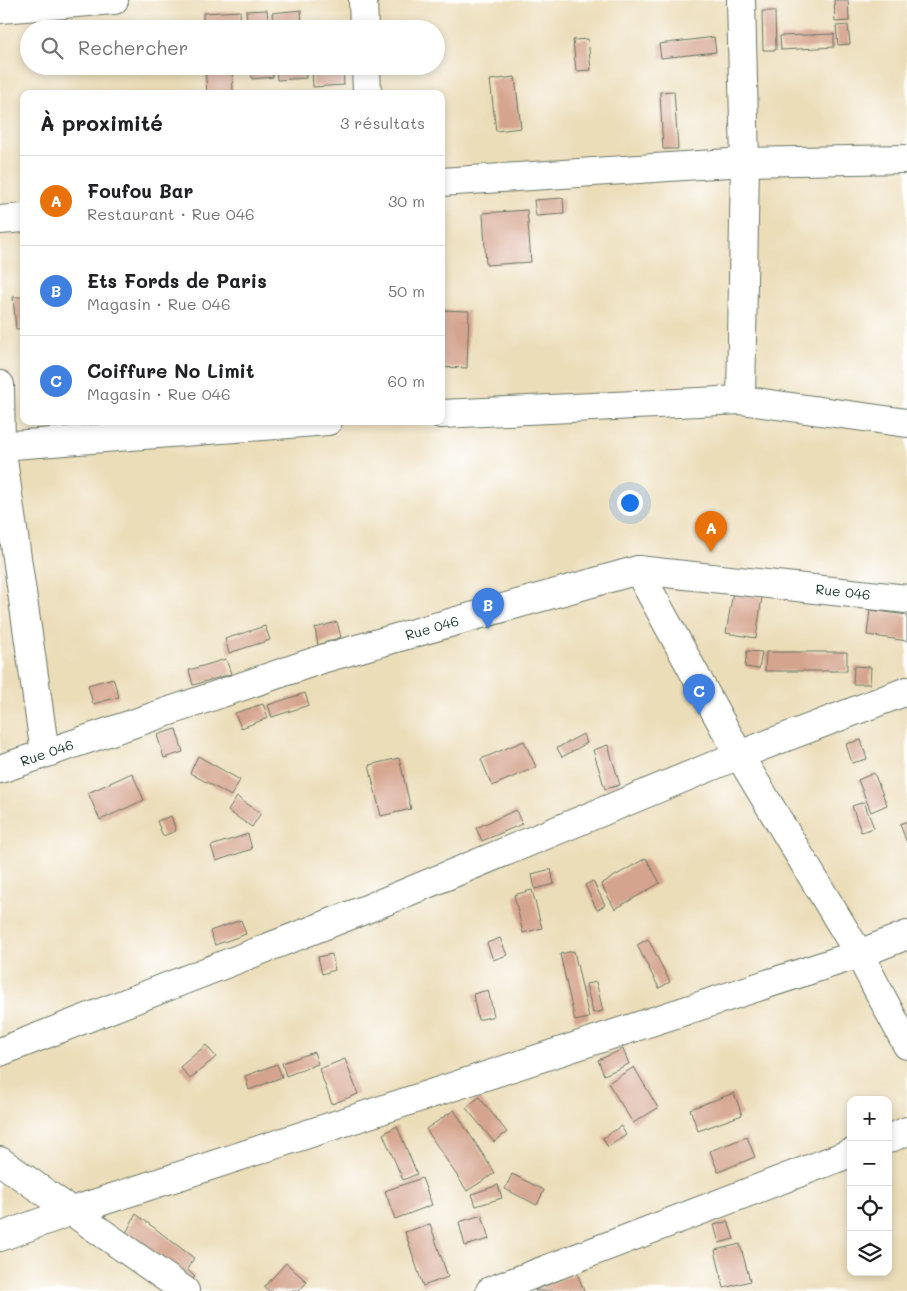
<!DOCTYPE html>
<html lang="fr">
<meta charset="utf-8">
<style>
:root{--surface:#fff;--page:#f2f2f2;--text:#202124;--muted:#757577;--line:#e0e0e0;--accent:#7c3aed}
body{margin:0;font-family:Mali,sans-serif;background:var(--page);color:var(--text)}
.controls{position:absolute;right:15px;bottom:15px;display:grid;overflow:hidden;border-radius:10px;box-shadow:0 2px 8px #0003}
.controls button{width:45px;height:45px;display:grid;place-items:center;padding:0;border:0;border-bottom:1px solid var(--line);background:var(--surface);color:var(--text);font:25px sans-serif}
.you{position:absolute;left:629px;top:502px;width:18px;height:18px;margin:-12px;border:4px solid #fff;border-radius:50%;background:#1a73e8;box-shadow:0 0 0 8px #1a73e833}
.badge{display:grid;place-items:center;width:32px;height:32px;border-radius:50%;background:var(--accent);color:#fff;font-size:16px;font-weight:700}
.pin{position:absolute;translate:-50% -41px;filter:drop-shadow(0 1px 2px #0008)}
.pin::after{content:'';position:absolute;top:26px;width:18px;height:15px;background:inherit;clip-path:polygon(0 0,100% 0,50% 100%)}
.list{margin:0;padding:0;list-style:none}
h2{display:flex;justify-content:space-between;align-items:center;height:65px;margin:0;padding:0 20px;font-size:21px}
h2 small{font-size:16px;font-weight:400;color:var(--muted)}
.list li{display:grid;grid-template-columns:32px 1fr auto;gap:15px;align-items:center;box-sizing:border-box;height:90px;padding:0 20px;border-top:1px solid var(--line)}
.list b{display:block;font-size:19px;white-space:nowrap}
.list p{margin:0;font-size:16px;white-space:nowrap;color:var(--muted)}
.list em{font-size:16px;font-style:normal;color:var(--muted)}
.icon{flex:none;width:28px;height:28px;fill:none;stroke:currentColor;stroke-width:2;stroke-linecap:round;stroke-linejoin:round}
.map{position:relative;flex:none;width:907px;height:1291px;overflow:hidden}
.search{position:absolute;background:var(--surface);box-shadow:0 2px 8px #0003;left:20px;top:20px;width:425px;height:55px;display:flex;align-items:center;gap:12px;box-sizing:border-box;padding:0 18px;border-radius:28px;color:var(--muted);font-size:19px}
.panel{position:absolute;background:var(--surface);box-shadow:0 2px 8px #0003;left:20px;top:90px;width:425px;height:335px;border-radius:10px}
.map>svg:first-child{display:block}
.building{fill:#d5a48e}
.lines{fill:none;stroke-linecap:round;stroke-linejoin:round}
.street-casing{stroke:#677563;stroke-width:30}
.street{stroke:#fff;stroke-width:28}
.labels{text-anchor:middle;stroke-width:4;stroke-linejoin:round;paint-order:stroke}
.street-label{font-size:14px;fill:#1f3d34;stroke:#fff}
</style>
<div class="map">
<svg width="907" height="1291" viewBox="0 0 907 1291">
<rect width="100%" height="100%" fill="#fff"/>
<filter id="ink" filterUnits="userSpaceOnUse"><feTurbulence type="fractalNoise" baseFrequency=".02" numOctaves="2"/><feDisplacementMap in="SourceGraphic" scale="10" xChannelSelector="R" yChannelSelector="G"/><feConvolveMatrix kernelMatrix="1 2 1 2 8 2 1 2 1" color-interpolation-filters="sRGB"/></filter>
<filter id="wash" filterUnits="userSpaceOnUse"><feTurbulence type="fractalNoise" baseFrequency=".0096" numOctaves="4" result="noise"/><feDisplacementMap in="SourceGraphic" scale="20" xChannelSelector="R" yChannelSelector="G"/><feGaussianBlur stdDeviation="1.12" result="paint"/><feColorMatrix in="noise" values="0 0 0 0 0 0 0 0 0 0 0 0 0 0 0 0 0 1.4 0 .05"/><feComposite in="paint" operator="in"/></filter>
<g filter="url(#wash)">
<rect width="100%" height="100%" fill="#ecddb9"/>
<g id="blocks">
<g class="building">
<polygon points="834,0 848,0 849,21 835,22"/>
<polygon points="267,10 269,29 248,29 246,11"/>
<polygon points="301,10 302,29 273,29 272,13"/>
<polygon points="240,11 241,29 203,29 203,13"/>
<polygon points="762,11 775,11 776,50 763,50"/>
<polygon points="848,25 850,44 838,45 836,26"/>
<polygon points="834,34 834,47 781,50 780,36"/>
<polygon points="714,37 716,52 661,58 659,44"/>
<polygon points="588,39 591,70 576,71 573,40"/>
<polygon points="205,66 232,66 233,92 207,94"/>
<polygon points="251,66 272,66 273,77 252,79"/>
<polygon points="276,66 305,66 306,78 277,80"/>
<polygon points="312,66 343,66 344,85 313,87"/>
<polygon points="515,77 521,128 496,131 490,80"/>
<polygon points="674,91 678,149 663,149 660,92"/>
<polygon points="563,198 564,214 536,216 534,200"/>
<polygon points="527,210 531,262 486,265 483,213"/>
<polygon points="13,297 24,297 24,328 16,329"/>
<polygon points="441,310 469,311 467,368 441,367"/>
<polygon points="733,592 762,597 756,638 726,633"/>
<polygon points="870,610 907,615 907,641 867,635"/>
<polygon points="337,622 341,637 318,645 315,628"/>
<polygon points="265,626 270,640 229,653 225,639"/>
<polygon points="747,651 762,652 759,669 745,667"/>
<polygon points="766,652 847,652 847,671 765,671"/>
<polygon points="226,659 231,674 193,685 189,670"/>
<polygon points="854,666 871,667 870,684 853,684"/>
<polygon points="113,678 119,697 93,704 88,685"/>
<polygon points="305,693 309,705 272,717 268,705"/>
<polygon points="263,704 268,718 241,728 235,713"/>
<polygon points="176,729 183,752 164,758 157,735"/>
<polygon points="583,734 587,743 562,757 557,748"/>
<polygon points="861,740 867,759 852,763 846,744"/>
<polygon points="524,741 536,767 492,786 481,759"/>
<polygon points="608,745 620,785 605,789 593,750"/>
<polygon points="198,756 240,780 231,796 190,773"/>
<polygon points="399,758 411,809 381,816 369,765"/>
<polygon points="132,773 144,800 100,820 88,793"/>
<polygon points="874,773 887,805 871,812 858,780"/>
<polygon points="237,797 261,813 252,827 228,811"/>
<polygon points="864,802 874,828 861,832 852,806"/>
<polygon points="516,810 522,824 482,841 476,828"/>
<polygon points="171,816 176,831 163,836 157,821"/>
<polygon points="907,821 907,843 900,824"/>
<polygon points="248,834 252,849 216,861 211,846"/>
<polygon points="646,858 660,883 615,909 601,884"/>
<polygon points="551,869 554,884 535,889 532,874"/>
<polygon points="593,881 605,905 597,910 585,885"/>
<polygon points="532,890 542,928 523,933 514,895"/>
<polygon points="241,920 246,934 215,945 210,931"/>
<polygon points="500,938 507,955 493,960 487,943"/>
<polygon points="648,939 670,982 659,988 637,945"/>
<polygon points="574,951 589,1018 575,1021 560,954"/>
<polygon points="332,954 335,970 322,974 318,957"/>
<polygon points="596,982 603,1011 593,1013 586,984"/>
<polygon points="488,990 494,1016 478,1020 473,994"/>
<polygon points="206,1045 216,1057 190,1079 180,1067"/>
<polygon points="623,1049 629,1064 604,1075 598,1060"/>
<polygon points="314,1052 318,1064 286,1076 282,1063"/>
<polygon points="345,1059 358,1094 332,1104 319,1069"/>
<polygon points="277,1064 282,1077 249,1090 245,1076"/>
<polygon points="634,1067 658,1108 633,1123 608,1083"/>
<polygon points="734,1093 742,1115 698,1131 690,1109"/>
<polygon points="479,1097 507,1132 494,1142 466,1108"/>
<polygon points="454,1110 495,1173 467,1191 426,1129"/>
<polygon points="397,1126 417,1174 403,1180 383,1134"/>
<polygon points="621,1126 626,1135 608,1147 603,1138"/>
<polygon points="747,1137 755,1157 718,1172 710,1151"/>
<polygon points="512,1174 544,1190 537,1205 505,1189"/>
<polygon points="422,1178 432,1205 395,1219 385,1191"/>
<polygon points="498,1185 502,1198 476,1206 472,1194"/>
<polygon points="136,1214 194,1258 187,1269 195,1277 190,1282 126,1233"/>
<polygon points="482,1215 489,1239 465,1246 459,1222"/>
<polygon points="728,1221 734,1239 719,1243 714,1225"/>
<polygon points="430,1224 448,1277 423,1286 405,1232"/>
<polygon points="740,1244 750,1281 724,1288 715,1250"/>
<polygon points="286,1263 307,1282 299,1291 269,1291 264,1287"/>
<polygon points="577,1273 584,1291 535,1291 535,1290"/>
</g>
</g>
</g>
<g filter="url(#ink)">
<use href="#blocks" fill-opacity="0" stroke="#677563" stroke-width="1"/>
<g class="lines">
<g class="street-casing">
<g id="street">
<polyline points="363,0 364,29"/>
<polyline points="741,0 745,162 741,400"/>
<polyline points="0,9 114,0"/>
<polyline points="366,66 367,94"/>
<polyline points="441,182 745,162 907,159"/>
<polyline points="0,220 24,218"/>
<polyline points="0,385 1,446 45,753"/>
<polyline points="441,414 741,400 907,423"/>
<polyline points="0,446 328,421"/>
<polyline points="638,570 739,755 859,954 907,1045"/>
<polyline points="0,769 325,658 638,570 907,599"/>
<polyline points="0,1052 369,908 739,755 907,691"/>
<polyline points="888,1139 907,1131"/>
<polyline points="0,1161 185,1291"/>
<polyline points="0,1237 72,1211 859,954 907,935"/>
<polyline points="490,1291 851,1153"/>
</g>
</g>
<use href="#street" class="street"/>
</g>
</g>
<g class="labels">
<g class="street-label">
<text transform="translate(843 592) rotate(6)" y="5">Rue 046</text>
<text transform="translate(432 628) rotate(-16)" y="5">Rue 046</text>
<text transform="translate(47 753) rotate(-19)" y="5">Rue 046</text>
</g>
</g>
</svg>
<div class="controls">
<button>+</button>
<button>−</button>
<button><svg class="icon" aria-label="locate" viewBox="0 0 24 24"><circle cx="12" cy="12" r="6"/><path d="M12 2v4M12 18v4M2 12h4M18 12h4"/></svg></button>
<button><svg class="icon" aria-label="layers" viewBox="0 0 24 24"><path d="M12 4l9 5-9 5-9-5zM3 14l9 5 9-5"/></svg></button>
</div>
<div class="you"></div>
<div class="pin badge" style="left:711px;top:552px;background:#e8710a">A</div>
<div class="pin badge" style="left:488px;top:629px;background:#3f7fe0">B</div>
<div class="pin badge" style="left:699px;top:715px;background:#3f7fe0">C</div>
<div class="search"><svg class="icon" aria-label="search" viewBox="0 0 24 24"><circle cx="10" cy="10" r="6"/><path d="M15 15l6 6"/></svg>Rechercher</div>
<section class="panel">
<h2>À proximité<small>3 résultats</small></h2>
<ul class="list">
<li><span class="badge" style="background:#e8710a">A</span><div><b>Foufou Bar</b><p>Restaurant · Rue 046</p></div><em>30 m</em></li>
<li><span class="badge" style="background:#3f7fe0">B</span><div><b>Ets Fords de Paris</b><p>Magasin · Rue 046</p></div><em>50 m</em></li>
<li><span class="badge" style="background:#3f7fe0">C</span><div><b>Coiffure No Limit</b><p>Magasin · Rue 046</p></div><em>60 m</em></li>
</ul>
</section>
</div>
